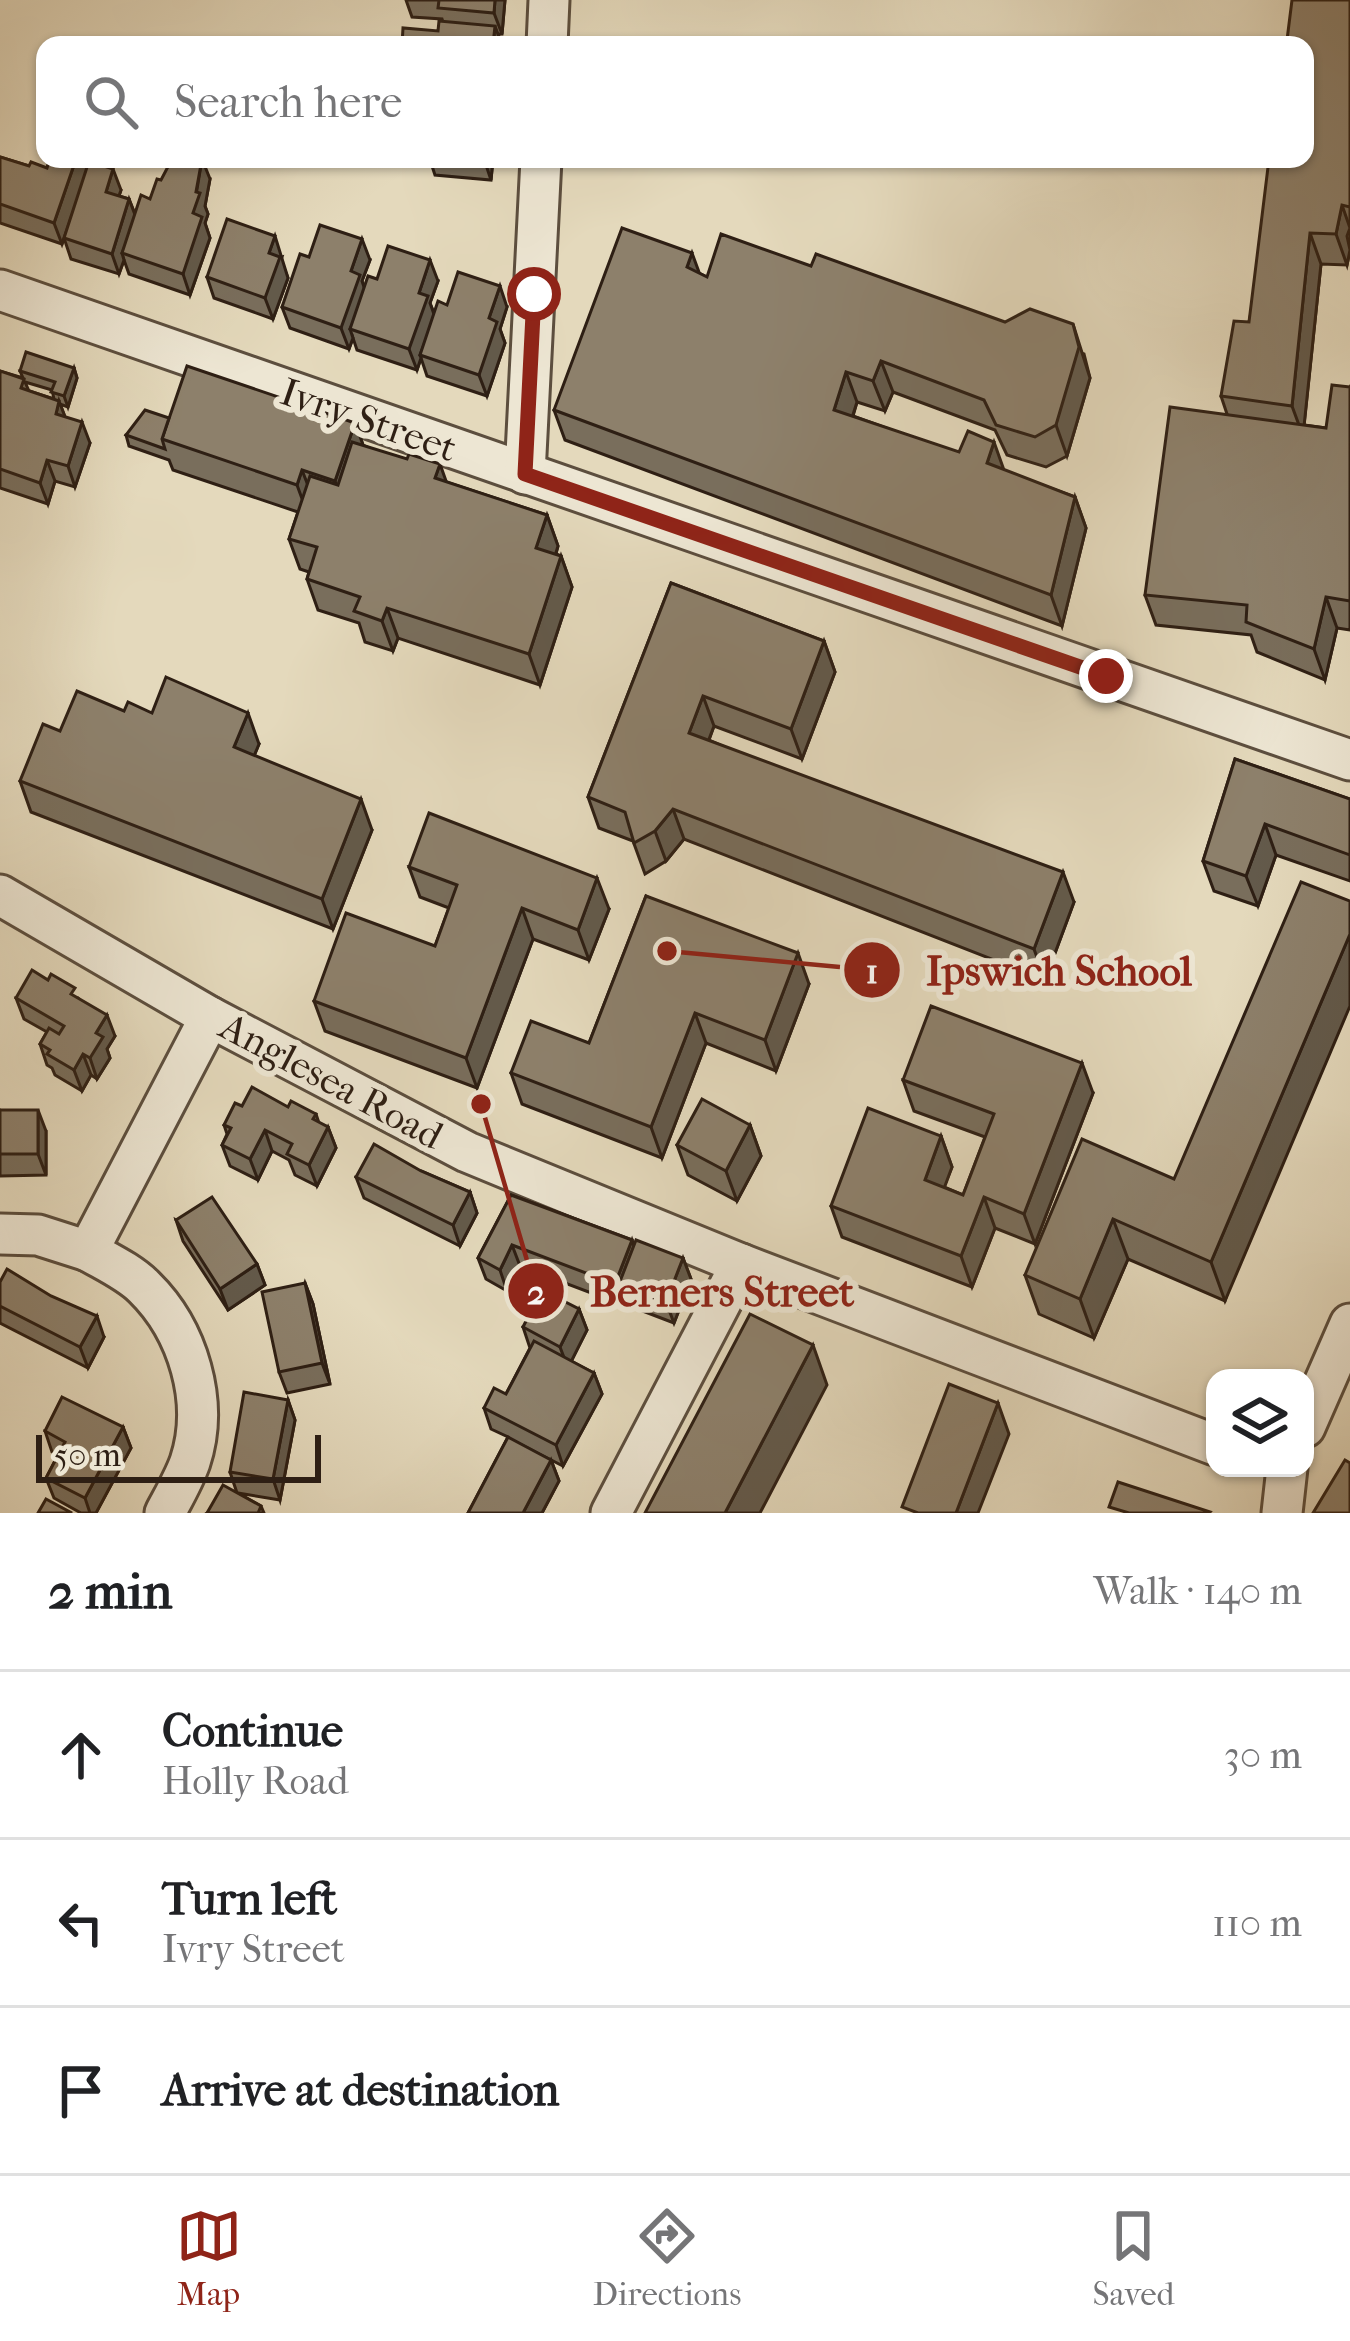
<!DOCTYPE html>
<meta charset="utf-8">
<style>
:root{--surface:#fff;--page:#f6f6f6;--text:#202124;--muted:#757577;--line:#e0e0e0;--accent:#8f2418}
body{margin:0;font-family:"IM FELL French Canon",serif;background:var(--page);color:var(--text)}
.controls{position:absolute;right:36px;bottom:36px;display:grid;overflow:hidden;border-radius:24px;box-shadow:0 3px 9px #0004}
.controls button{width:108px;height:108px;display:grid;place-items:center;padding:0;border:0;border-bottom:3px solid var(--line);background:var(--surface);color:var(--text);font:60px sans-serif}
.scale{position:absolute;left:36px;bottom:30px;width:285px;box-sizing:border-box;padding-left:12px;border:6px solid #2e1f14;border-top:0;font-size:33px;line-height:42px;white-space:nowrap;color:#2e1f14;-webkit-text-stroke:9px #ede6d3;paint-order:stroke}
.stop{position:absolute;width:36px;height:36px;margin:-27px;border:9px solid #8f2418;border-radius:50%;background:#fff}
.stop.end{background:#8f2418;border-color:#fff;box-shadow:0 3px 12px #0008}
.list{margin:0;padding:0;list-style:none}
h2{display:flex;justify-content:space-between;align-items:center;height:156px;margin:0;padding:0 48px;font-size:51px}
h2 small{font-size:39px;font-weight:400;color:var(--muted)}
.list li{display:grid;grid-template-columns:78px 1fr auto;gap:36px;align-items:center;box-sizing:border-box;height:168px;padding:0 48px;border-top:3px solid var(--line)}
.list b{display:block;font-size:45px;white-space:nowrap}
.list p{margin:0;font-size:39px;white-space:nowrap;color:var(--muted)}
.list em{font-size:39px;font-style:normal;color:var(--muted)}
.icon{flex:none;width:66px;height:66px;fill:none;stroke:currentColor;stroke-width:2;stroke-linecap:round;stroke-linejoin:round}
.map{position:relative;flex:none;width:1350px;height:1513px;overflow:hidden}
.search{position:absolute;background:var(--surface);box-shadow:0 3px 9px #0004;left:36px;right:36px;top:36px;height:132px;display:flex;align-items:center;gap:30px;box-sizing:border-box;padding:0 42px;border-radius:24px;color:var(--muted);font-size:45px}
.sheet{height:660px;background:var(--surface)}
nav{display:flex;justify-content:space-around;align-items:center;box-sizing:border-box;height:168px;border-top:3px solid var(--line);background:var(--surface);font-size:33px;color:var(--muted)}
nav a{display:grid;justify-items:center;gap:6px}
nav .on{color:var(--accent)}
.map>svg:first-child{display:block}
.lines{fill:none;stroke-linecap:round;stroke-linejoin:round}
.minor-casing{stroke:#5c4e3e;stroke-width:45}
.minor{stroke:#ede6d3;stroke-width:39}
.wall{fill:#796e5c;stroke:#2e1f14;stroke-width:3;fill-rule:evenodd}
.shaded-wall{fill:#635a4b;stroke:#2e1f14;stroke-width:3}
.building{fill:#8d806b;stroke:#2e1f14;stroke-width:3}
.route{stroke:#8f2418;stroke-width:15}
.labels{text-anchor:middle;stroke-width:12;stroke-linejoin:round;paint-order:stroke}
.street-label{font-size:39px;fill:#2e1f14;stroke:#ede6d3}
.leader{fill:none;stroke:#8f2418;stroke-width:4.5}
.callout-dot{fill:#8f2418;stroke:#ede6d3;stroke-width:4.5}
.mark-label{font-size:36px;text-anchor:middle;font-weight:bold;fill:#fff}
.callout-label{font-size:42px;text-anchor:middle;font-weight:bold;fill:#8f2418;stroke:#ede6d3;stroke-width:12;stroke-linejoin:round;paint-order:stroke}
</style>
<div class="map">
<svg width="1350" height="1513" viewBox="0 0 1350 1513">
<rect width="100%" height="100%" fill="#e4d9bc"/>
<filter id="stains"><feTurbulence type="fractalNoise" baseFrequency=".00167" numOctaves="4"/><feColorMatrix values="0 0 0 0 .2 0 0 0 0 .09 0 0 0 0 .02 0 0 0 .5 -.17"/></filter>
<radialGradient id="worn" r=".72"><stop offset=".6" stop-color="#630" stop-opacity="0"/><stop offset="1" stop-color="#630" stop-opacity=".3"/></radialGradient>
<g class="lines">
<g class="minor-casing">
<g id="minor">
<polyline points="547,45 549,0"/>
<polyline points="0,290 1350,760"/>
<polyline points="525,474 541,159"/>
<polyline points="0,895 210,1017 467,1152 741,1264 1215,1445"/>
<polyline points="0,1234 38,1235 88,1251 210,1017"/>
<path d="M88 1251C107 1262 129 1272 144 1287 188 1330 210 1402 190 1462 184 1479 174 1496 165 1513"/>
<polyline points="1305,1427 1350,1324"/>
<polyline points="611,1513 741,1264"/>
<polyline points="1282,1513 1287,1468"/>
</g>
</g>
<use href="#minor" class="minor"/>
</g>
<g class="wall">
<polygon points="406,0 505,0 502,34 498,34 502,45 402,45 438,31 443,22 442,19 412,17"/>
<polygon points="1350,0 1350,250 1347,265 1321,264 1304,425 1326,428 1350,387 1350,630 1337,628 1325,680 1257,652 1251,635 1156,625 1145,595 1227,414 1221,396 1249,322 1305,45 1289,45 1287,40"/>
<polygon points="0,157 29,166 47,168 50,159 87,159 88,164 121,190 119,196 129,199 135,214 150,199 161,180 210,179 205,206 208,214 205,223 210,238 190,295 129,274 124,260 119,274 71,259 64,238 62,244 0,223"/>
<polygon points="400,159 493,159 491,180 435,175 432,166 402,163"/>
<polygon points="282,257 281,260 288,278 273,319 214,298 207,277"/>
<polygon points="309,257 370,260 362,281 364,287 377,279 438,281 430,303 434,313 447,305 507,307 500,329 505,343 487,396 427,376 421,358 417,370 357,350 353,338 349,349 290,328 282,307"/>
<polygon points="811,266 1084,354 1090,378 1067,456 1046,467 1007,455 995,430 893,392 885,411 857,402 853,416 1075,497 1086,528 1062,626 565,440 554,410 699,273 707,277"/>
<path d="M74 368 77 378 68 407 60 404 65 417 90 443 75 487 55 481 48 504 0 488V371L23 378 20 371ZM25 382 52 390 54 399 29 391Z"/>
<polygon points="169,418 355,423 363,445 446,482 547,515 558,546 556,554 561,556 572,587 540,685 398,638 393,651 365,642 359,623 318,610 307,579 309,572 300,569 289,539 298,512 173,470 169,460 129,446 126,435"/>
<polygon points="671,583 824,641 835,672 802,759 714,726 709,740 1074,902 1045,980 684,839 666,861 645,874 633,841 599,828 588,797"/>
<polygon points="124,711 152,713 259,744 254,756 372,830 333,929 31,812 20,781"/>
<polygon points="1235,759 1350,799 1350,881 1276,855 1258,906 1214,891 1203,861"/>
<polygon points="409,867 609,909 589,960 533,939 477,1088 325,1031 314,1001 435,946 449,908 420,897"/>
<polygon points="646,896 809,984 776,1071 706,1043 662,1158 522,1104 511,1073 589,1043"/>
<polygon points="1350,901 1225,1301 1128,1259 1094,1338 1039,1314 1025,1275 1174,1179"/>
<polygon points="16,998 78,998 115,1036 107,1049 110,1058 97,1079 91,1075 82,1091 55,1075 52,1068 47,1065 40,1044 47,1032 24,1019"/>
<polygon points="903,1080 1093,1093 1035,1244 995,1228 972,1287 842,1237 831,1206 941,1136 952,1167 944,1187 963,1195 985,1137 914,1111"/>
<polygon points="242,1106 288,1107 316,1114 319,1123 328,1127 336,1148 317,1186 295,1175 289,1160 272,1151 258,1180 230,1166 222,1145 227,1134 224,1125"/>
<polygon points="0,1110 46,1131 46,1175 0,1176"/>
<polygon points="750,1125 761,1156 737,1201 688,1175 677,1145"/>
<polygon points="421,1171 470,1192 477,1213 460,1246 364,1198 356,1177"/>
<polygon points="511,1195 632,1240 634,1247 683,1258 691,1279 674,1323 627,1305 625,1299 623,1305 520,1266 507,1291 486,1279 478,1258"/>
<polygon points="176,1220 257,1264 265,1285 228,1310 183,1241"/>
<polygon points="0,1282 104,1337 88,1368 0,1323"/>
<polygon points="305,1283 313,1304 330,1384 287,1393 279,1372"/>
<polygon points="579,1309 587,1330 571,1361 594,1373 602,1394 563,1466 510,1439 551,1460 559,1481 542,1513 468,1513 508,1437 491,1429 484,1408 506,1394 530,1348 523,1327"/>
<polygon points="288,1400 295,1420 280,1500 238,1493 261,1506 264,1513 207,1513 237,1493 230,1472"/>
<polygon points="123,1427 131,1448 96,1513 81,1513 54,1498 46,1478 58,1455 52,1452 45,1431"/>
</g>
<g class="shaded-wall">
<polygon points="495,0 505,0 502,34 494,13"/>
<polygon points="495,26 502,45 493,45"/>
<polygon points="76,159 87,159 89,166 62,244 54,223"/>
<polygon points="202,159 210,179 205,206 208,214 205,223 210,238 190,295 183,274"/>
<polygon points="484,159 493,159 491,180"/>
<polygon points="113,169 121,190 113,213 106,192"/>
<polygon points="129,199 137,220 122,253 124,260 119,274 112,254"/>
<polygon points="1342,205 1350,228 1347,236 1350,250 1347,265 1336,234"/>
<polygon points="1310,233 1321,264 1303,436 1292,406"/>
<polygon points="275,236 288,278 273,319 265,298 269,253"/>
<polygon points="362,239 370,260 362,281 367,296 350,329 353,338 349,349 341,328 351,271"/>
<polygon points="692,253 703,283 687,267"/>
<polygon points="430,260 438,281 430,303 435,317 420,355 421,358 417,370 409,349 419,293"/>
<polygon points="500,286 507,307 500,329 505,343 487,396 479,375 489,318"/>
<polygon points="1073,324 1090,378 1067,456 1056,425"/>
<polygon points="881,361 893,392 885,411 873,381"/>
<polygon points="74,368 77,378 68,407 64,396"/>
<polygon points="846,372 857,402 845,440 834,410"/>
<polygon points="59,401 67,422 56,414"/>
<polygon points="82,422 90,443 75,487 68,466"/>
<polygon points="355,423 366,453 346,512 335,481"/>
<polygon points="994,442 1005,473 987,463"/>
<polygon points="47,460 55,481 48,504 40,483"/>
<polygon points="440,464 451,495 435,478"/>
<polygon points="302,470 314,501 308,515 297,485"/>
<polygon points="1075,497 1086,528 1062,626 1051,595"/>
<polygon points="547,515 558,546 548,579 536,548"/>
<polygon points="561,556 572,587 540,685 529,654"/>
<polygon points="1326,597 1337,628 1325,680 1314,649"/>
<polygon points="387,608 398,638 393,651 382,621"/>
<polygon points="824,641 835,672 802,759 791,729"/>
<polygon points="703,696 714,726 700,763 689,733"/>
<polygon points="248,713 259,744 245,778 234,747"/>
<polygon points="361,799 372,830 333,929 322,899"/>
<polygon points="673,809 684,839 666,861 655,831"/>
<polygon points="1265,824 1276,855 1258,906 1246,876"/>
<polygon points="1063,872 1074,902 1045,980 1034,949"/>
<polygon points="597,878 609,909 589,960 578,930"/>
<polygon points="522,908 533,939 477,1088 466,1058"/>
<polygon points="1350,934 1350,1006 1225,1301 1211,1262"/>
<polygon points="798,953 809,984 776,1071 765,1040"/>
<polygon points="695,1013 706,1043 662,1158 651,1127"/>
<polygon points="107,1015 115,1036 107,1049 110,1058 97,1079 90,1058 96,1033"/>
<polygon points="83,1054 91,1075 82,1091 74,1070"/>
<polygon points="1082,1063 1093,1093 1035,1244 1024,1214"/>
<polygon points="38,1110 46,1131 46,1175 38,1154"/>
<polygon points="750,1125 761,1156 737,1201 726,1171"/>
<polygon points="328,1127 336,1148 317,1186 309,1165"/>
<polygon points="265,1130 272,1151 258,1180 250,1159"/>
<polygon points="941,1136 952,1167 936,1210 925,1180"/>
<polygon points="470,1192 477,1213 460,1246 453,1225"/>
<polygon points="984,1197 995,1228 972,1287 961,1256"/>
<polygon points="1113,1219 1128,1259 1094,1338 1080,1299"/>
<polygon points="632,1240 639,1261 619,1284 625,1299 623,1305 615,1284"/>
<polygon points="512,1245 520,1266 507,1291 500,1270"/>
<polygon points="683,1258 691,1279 674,1323 666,1302"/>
<polygon points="257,1264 265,1285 228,1310 220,1289"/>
<polygon points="305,1283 313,1304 330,1384 322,1363"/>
<polygon points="579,1309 587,1330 568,1368 560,1347"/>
<polygon points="97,1316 104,1337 88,1368 80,1347"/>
<polygon points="813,1345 827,1385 760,1513 725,1513"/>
<polygon points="594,1373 602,1394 563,1466 556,1445"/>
<polygon points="288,1400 295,1420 280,1500 273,1479"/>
<polygon points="998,1403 1009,1434 978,1513 956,1513"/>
<polygon points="123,1427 131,1448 96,1513 90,1513 85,1498"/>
<polygon points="551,1460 559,1481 542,1513 523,1513"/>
</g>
<g class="building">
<polygon points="439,0 495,0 494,13 438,8"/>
<polygon points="1292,0 1350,0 1350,207 1342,205 1336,234 1310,233 1292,406 1221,396 1234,321 1249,322 1269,159 1305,159 1305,45 1294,45 1295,41 1287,40"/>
<polygon points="439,21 495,26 493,45 402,45 403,28 438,31"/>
<polygon points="0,157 29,166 31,162 47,168 50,159 76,159 54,223 0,204"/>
<polygon points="172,159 202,159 196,192 200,193 193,213 202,217 183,274 122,253 141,195 150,199 157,179 161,180"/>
<polygon points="89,161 113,169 106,192 129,199 112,254 64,238"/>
<polygon points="227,219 275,236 269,253 280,257 265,298 207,277"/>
<polygon points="320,225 362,239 351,271 360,275 341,328 282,307 300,254 309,257"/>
<polygon points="622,228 692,253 687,267 707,277 721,234 811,266 816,254 1005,322 1030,309 1073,324 1079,347 1056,425 1035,437 996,425 984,400 881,361 873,381 846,372 834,410 959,452 968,431 994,442 987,463 1075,497 1051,595 554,410"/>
<polygon points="388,246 430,260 419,293 428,296 409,349 350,329 368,276 377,279"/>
<polygon points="458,272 500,286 489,318 497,322 479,375 420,355 438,301 447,305"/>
<polygon points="26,352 74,368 64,396 51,392 55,382 20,371"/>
<polygon points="187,366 355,423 335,481 302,470 297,485 162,439"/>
<polygon points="0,371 24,379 21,388 59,401 56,414 82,422 68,466 47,460 40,483 0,469"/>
<polygon points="1332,385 1350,387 1350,601 1326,597 1314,649 1246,622 1247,605 1145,595 1170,407 1326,428"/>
<polygon points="145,410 169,418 162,439 165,449 126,435"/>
<polygon points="352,442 407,459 409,454 440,464 435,478 547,515 536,548 561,556 529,654 387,608 382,621 354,611 360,597 307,579 317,547 289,539 310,476 338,485"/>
<polygon points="671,583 824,641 791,729 703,696 689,733 1063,872 1034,949 673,809 655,831 634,843 625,812 588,797"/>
<polygon points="166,677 248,713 234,747 361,799 322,899 20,781 43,724 60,731 77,691 124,711 128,702 152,713"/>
<polygon points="1235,759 1350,799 1350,855 1265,824 1246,876 1203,861"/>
<polygon points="429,813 597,878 578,930 522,908 466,1058 314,1001 346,913 435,946 457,885 409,867"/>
<polygon points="1301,882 1350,901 1350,934 1211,1262 1113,1219 1080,1299 1025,1275 1082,1139 1174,1179"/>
<polygon points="646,896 798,953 765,1040 695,1013 651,1127 511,1073 531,1021 589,1043"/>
<polygon points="32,970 48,980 51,974 75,988 71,994 107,1015 96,1033 103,1037 90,1058 83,1054 74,1070 47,1054 50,1050 40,1044 49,1028 59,1034 64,1026 16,998"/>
<polygon points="931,1006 1082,1063 1024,1214 984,1197 961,1256 831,1206 868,1108 941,1136 925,1180 963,1195 994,1114 903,1080"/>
<polygon points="252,1087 288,1107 291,1101 316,1114 313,1119 328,1127 309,1165 287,1154 292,1144 265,1130 250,1159 222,1145 231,1128 224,1125 235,1103 242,1106"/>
<polygon points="702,1099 750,1125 726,1171 677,1145"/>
<rect x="0" y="1110" width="38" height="44"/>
<polygon points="374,1144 421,1171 470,1192 453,1225 356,1177"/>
<polygon points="511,1195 632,1240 615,1284 512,1245 500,1270 478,1258"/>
<polygon points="212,1197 257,1264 220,1289 176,1220"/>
<polygon points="636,1240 683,1258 666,1302 619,1284"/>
<polygon points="7,1269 51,1296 97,1316 80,1347 0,1306 0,1282"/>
<polygon points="305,1283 322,1363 279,1372 262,1292"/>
<polygon points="542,1290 579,1309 560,1347 523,1327"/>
<polygon points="750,1314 813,1345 725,1513 645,1513"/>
<polygon points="534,1341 594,1373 556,1445 484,1408 494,1388 506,1394"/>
<polygon points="949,1384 998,1403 956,1513 918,1513 902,1507"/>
<polygon points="244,1392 288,1400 273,1479 230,1472"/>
<polygon points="62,1397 123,1427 85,1498 46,1478 65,1442 45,1431"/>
<polygon points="508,1437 551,1460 523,1513 468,1513"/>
<polygon points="1345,1460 1350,1463 1350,1513 1313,1513"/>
<polygon points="1118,1482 1210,1512 1209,1513 1129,1513 1109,1507"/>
<polygon points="223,1485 261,1506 258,1513 207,1513"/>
<polygon points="46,1499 72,1513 38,1513"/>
</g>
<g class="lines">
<polyline class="route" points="534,294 525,474 1106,676"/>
</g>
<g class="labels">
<g class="street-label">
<text transform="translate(369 419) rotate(19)" y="14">Ivry Street</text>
<text transform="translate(332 1080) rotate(28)" y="14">Anglesea Road</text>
</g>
</g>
<path class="leader" d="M667 951L872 970M481 1104L536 1291"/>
<g class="callout-dot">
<circle cx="667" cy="951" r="12"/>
<circle cx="481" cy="1104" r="12"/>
<circle cx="872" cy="970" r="30"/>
<circle cx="536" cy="1291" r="30"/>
</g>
<g class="mark-label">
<text x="872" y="983">1</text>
<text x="536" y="1304">2</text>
</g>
<g class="callout-label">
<text x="1059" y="985">Ipswich School</text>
<text x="722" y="1306">Berners Street</text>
</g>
<rect width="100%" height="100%" filter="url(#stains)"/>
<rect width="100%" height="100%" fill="url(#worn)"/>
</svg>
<div class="controls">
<button><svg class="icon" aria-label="layers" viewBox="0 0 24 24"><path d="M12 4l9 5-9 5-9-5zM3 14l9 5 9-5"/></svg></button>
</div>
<div class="scale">50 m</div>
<div class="stop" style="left:534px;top:294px"></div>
<div class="stop end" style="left:1106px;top:676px"></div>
<div class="search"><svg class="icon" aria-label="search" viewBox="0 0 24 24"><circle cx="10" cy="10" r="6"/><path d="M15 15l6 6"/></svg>Search here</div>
</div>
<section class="sheet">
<h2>2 min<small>Walk · 140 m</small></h2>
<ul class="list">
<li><svg class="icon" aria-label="ahead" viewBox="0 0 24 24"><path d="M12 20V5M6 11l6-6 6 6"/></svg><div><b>Continue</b><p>Holly Road</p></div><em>30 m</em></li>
<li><svg class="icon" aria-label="left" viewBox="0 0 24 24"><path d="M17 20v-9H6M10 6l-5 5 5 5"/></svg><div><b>Turn left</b><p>Ivry Street</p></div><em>110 m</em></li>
<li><svg class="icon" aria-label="arrive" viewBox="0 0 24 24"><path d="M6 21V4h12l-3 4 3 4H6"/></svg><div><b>Arrive at destination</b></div></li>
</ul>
</section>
<nav>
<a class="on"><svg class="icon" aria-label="map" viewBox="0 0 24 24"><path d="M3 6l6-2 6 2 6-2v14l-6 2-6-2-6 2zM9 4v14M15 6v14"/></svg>Map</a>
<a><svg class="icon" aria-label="directions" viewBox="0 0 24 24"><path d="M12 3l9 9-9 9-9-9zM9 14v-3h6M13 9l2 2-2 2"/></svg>Directions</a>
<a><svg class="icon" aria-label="saved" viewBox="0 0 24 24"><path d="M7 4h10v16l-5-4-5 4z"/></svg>Saved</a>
</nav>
